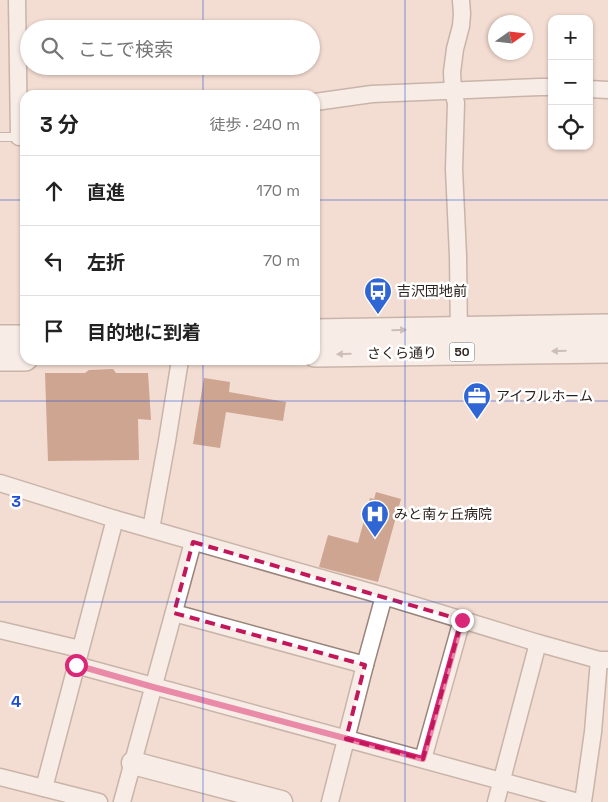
<!DOCTYPE html>
<html lang="ja">
<meta charset="utf-8">
<style>
:root{--surface:#fff;--page:#f2f2f2;--text:#222;--muted:#767676;--line:#e0e0e0}
body{margin:0;font-family:"Space Grotesk","Noto Sans JP",sans-serif;background:var(--page);color:var(--text)}
.controls{position:absolute;right:15px;top:15px;display:grid;overflow:hidden;border-radius:10px;box-shadow:0 1px 4px #0004}
.controls button{width:45px;height:45px;display:grid;place-items:center;padding:0;border:0;border-bottom:1px solid var(--line);background:var(--surface);color:var(--text);font:25px sans-serif}
.compass{position:absolute;left:488px;top:15px;width:45px;height:45px;border-radius:50%;background:var(--surface);box-shadow:0 1px 4px #0004;rotate:76deg}
.stop{position:absolute;width:15px;height:15px;margin:-11px;border:4px solid #db2777;border-radius:50%;background:#fff}
.stop.end{background:#db2777;border-color:#fff;box-shadow:0 1px 5px #0008}
.list{margin:0;padding:0;list-style:none}
h2{display:flex;justify-content:space-between;align-items:center;height:65px;margin:0;padding:0 20px;font-size:21px}
h2 small{font-size:16px;font-weight:400;color:var(--muted)}
.list li{display:grid;grid-template-columns:32px 1fr auto;gap:15px;align-items:center;box-sizing:border-box;height:70px;padding:0 20px;border-top:1px solid var(--line)}
.list b{display:block;font-size:19px;white-space:nowrap}
.list em{font-size:16px;font-style:normal;color:var(--muted)}
.icon{flex:none;width:28px;height:28px;fill:none;stroke:currentColor;stroke-width:2;stroke-linecap:round;stroke-linejoin:round}
.map{position:relative;flex:none;width:608px;height:802px;overflow:hidden}
.search{position:absolute;background:var(--surface);box-shadow:0 1px 4px #0004;left:20px;top:20px;width:300px;height:55px;display:flex;align-items:center;gap:12px;box-sizing:border-box;padding:0 18px;border-radius:28px;color:var(--muted);font-size:19px}
.panel{position:absolute;background:var(--surface);box-shadow:0 1px 4px #0004;left:20px;top:90px;width:300px;height:275px;border-radius:15px}
.map>svg:first-child{display:block}
.building{fill:#9f6243}
.lines{fill:none;stroke-linecap:round;stroke-linejoin:round}
.lane-casing{stroke:#98847a;stroke-width:10}
.street-casing{stroke:#98847a;stroke-width:19}
.secondary-casing{stroke:#98847a;stroke-width:25}
.primary-casing{stroke:#98847a;stroke-width:28}
.lane{stroke:#fff;stroke-width:8}
.street{stroke:#fff;stroke-width:16}
.secondary{stroke:#fff;stroke-width:22}
.primary{stroke:#fff;stroke-width:25}
.oneway{fill:#9f9b99}
.route{stroke:#db2777;stroke-width:6}
.marked{fill:none;stroke:#c2185b;stroke-width:4;stroke-dasharray:10 6;stroke-linejoin:round}
.grid{fill:none;stroke:#1d4ed8;stroke-width:1;stroke-opacity:0.55}
.labels{text-anchor:middle;stroke-width:5;stroke-linejoin:round;paint-order:stroke}
.shield{fill:#fff;stroke:#6a6461;stroke-width:1}
.shield-label{font-size:12px;font-weight:bold;fill:#2a211d}
.poi-label{font-size:14px;fill:#2a211d;stroke:#fff;text-anchor:start}
.street-label{font-size:14px;fill:#2a211d;stroke:#fff}
.grid-label{font-size:16px;text-anchor:middle;font-weight:bold;fill:#1d4ed8;stroke:#fff;stroke-width:5;stroke-linejoin:round;paint-order:stroke}
</style>
<div class="map">
<svg width="608" height="802" viewBox="0 0 608 802">
<rect width="100%" height="100%" fill="#f3dcd1"/>
<g class="building">
<polygon points="113,369 116,373 148,373 151,420 138,419 139,460 48,461 45,373 85,373 89,370"/>
<polygon points="204,378 230,382 229,392 286,402 283,421 226,412 220,448 193,444"/>
<polygon points="376,492 401,499 378,582 319,567 328,535 358,543 370,498 374,499"/>
</g>
<g class="lines">
<g class="lane-casing">
<polyline id="lane" points="0,137 19,137"/>
</g>
<g class="street-casing">
<g id="street">
<polyline points="17,0 19,137 25,137"/>
<polyline points="589,89 608,90"/>
<polyline points="315,102 372,94 540,87 552,87"/>
<polyline points="459,338 458,256 454,169 456,103 453,91 452,72 455,49 461,26 462,14 461,0"/>
<polyline points="0,483 115,519 384,596 538,643 599,660 608,660"/>
<polyline points="151,529 167,441 180,360"/>
<polyline points="174,613 365,665"/>
<polyline points="0,630 80,649"/>
<polyline points="76,665 578,802"/>
<polyline points="423,759 462,620"/>
<polyline points="0,777 99,802"/>
<polyline points="44,788 115,519"/>
<polyline points="122,802 193,542"/>
<polyline points="330,802 365,665 384,596"/>
<polyline points="496,802 538,643"/>
<polyline points="583,802 593,732 599,660"/>
</g>
</g>
<g class="secondary-casing">
<polyline id="secondary" points="133,763 281,802"/>
</g>
<g class="primary-casing">
<g id="primary">
<polyline points="315,332 608,327"/>
<polyline points="0,338 25,338"/>
<polyline points="315,354 608,350"/>
<polyline points="0,358 25,358"/>
</g>
</g>
<use href="#lane" class="lane"/>
<use href="#street" class="street"/>
<use href="#secondary" class="secondary"/>
<use href="#primary" class="primary"/>
</g>
<defs><path id="oneway-solid" d="M-6-.8H1V-3.2L6.5 0L1 3.2V.8H-6Z" transform="scale(1.25)"/></defs>
<g class="oneway">
<use href="#oneway-solid" transform="translate(399 330) rotate(-1)"/>
<use href="#oneway-solid" transform="translate(559 351) rotate(179)"/>
<use href="#oneway-solid" transform="translate(344 354) rotate(179)"/>
</g>
<g class="lines">
<polyline class="route" points="76,665 153,687 423,759 462,620"/>
</g>
<path d="M0 0H608V802H0ZM193 542 462 620 423 759 346 739 365 665 174 613Z" fill="#f3dcd1" fill-opacity=".55" fill-rule="evenodd"/>
<path class="marked" d="M193 542 462 620 423 759 346 739 365 665 174 613Z"/>
<path class="grid" d="M203 0V29M405 0V802M203 66V95M0 200H25M315 200H608M203 360V802M0 401H608M0 602H608"/>
<defs>
<g id="bus-pin" transform="scale(1.4375)"><path d="M0 17L-7.5 6A9.5 9.5 0 1 1 7.5 6Z" fill="#2f66d4" stroke="#fff"/><path d="M-5-6H5V4H4V6H2V4H-2V6H-4V4H-5ZM-3.5-4V0h7V-4ZM-3.5 1.2v1.5H-2V1.2ZM2 1.2v1.5H3.5V1.2Z" fill="#fff"/></g>
<g id="office-pin" transform="scale(1.4375)"><path d="M0 17L-7.5 6A9.5 9.5 0 1 1 7.5 6Z" fill="#2f66d4" stroke="#fff"/><path d="M-6-3h4V-5.5h4V-3h4V5H-6ZM-1-4.5V-3h2v-1.5ZM-6 0V1H6V0Z" fill="#fff"/></g>
<g id="hospital-pin" transform="scale(1.4375)"><path d="M0 17L-7.5 6A9.5 9.5 0 1 1 7.5 6Z" fill="#2f66d4" stroke="#fff"/><path d="M-5-5h3v3.5h4V-5h3V5h-3V1.5h-4V5h-3Z" fill="#fff"/></g>
</defs>
<g fill-rule="evenodd">
<use href="#bus-pin" x="378" y="291"/>
<use href="#office-pin" x="477" y="396"/>
<use href="#hospital-pin" x="375" y="514"/>
</g>
<g class="labels">
<rect class="shield" x="449.5" y="342.5" width="25" height="19" rx="4"/>
<g class="shield-label">
<text x="462" y="356">50</text>
</g>
<g class="poi-label">
<text x="397" y="296">吉沢団地前</text>
<text x="496" y="401">アイフルホーム</text>
<text x="394" y="519">みと南ヶ丘病院</text>
</g>
<g class="street-label">
<text transform="translate(402 353) rotate(-1)" y="5">さくら通り</text>
</g>
</g>
<g class="grid-label">
<text x="16" y="507">3</text>
<text x="16" y="707">4</text>
</g>
</svg>
<div class="controls">
<button>+</button>
<button>−</button>
<button><svg class="icon" aria-label="locate" viewBox="0 0 24 24"><circle cx="12" cy="12" r="6"/><path d="M12 2v4M12 18v4M2 12h4M18 12h4"/></svg></button>
</div>
<svg class="compass" viewBox="-18 -18 36 36"><path d="M0-13l5 13h-10z" fill="#e53935"/><path d="M0 13l5-13h-10z" fill="#767676"/></svg>
<div class="stop" style="left:76px;top:665px"></div>
<div class="stop end" style="left:462px;top:620px"></div>
<div class="search"><svg class="icon" aria-label="search" viewBox="0 0 24 24"><circle cx="10" cy="10" r="6"/><path d="M15 15l6 6"/></svg>ここで検索</div>
<section class="panel">
<h2>3 分<small>徒歩 · 240 m</small></h2>
<ul class="list">
<li><svg class="icon" aria-label="ahead" viewBox="0 0 24 24"><path d="M12 20V5M6 11l6-6 6 6"/></svg><div><b>直進</b></div><em>170 m</em></li>
<li><svg class="icon" aria-label="left" viewBox="0 0 24 24"><path d="M17 20v-9H6M10 6l-5 5 5 5"/></svg><div><b>左折</b></div><em>70 m</em></li>
<li><svg class="icon" aria-label="arrive" viewBox="0 0 24 24"><path d="M6 21V4h12l-3 4 3 4H6"/></svg><div><b>目的地に到着</b></div></li>
</ul>
</section>
</div>
